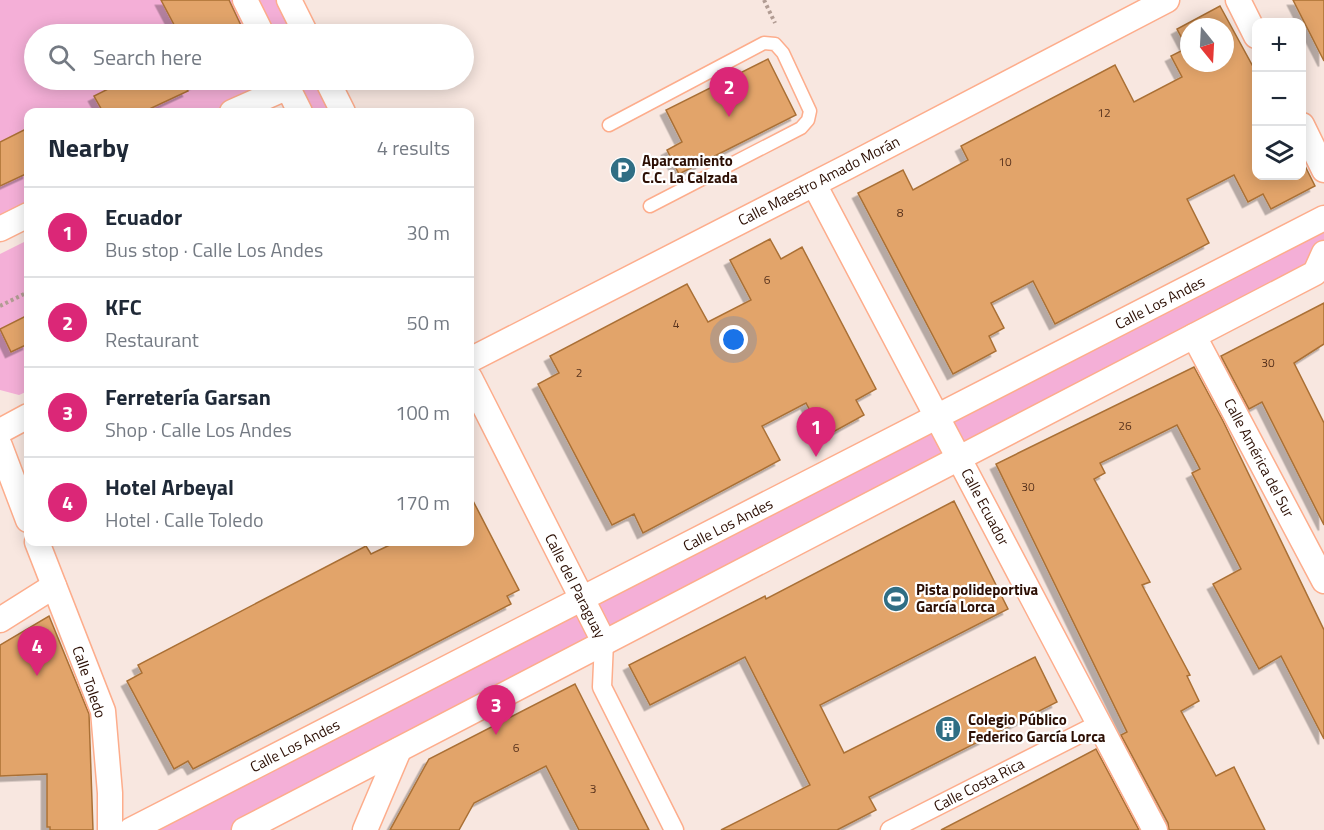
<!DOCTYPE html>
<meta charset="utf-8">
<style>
:root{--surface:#fff;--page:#f2f2f3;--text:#1f2937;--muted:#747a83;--line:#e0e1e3;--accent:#db2777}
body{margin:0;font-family:"Titillium Web",sans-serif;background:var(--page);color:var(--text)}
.controls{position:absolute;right:18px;top:18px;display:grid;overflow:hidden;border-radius:12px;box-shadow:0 3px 15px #0003}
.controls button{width:54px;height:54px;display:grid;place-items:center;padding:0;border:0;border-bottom:2px solid var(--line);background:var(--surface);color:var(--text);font:30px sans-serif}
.compass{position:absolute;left:1180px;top:18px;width:54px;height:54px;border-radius:50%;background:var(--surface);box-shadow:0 3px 15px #0003;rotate:162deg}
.you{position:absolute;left:734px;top:340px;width:21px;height:21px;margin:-15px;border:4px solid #fff;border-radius:50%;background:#1a73e8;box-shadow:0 0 0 9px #1a73e833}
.badge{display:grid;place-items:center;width:39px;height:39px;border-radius:50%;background:var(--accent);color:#fff;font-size:20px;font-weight:700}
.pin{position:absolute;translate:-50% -50px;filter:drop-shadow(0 2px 3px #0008)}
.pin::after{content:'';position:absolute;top:32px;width:21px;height:18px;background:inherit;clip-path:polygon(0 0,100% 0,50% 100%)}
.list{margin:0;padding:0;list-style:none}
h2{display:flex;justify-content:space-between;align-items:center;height:78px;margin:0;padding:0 24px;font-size:26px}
h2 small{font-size:20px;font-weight:400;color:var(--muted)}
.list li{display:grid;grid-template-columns:39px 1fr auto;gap:18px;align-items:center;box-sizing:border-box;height:90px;padding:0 24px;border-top:2px solid var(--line)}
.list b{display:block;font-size:22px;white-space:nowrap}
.list p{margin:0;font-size:20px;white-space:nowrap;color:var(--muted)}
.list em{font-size:20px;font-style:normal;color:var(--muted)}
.icon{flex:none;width:33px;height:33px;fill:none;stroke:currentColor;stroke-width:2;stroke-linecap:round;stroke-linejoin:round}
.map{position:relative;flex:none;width:1324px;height:830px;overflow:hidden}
.search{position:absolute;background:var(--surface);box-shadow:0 3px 15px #0003;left:24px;top:24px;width:450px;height:66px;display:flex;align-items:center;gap:15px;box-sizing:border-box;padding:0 21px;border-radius:33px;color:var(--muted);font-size:22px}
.panel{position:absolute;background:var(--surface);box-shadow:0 3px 15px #0003;left:24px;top:108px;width:450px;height:438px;border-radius:12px}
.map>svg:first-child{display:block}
.green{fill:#f4afd7}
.building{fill:#e2a46a;stroke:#aa7035;stroke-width:1.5;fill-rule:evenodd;filter:url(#shadow)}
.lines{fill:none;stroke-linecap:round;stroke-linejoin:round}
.service-casing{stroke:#fdad8c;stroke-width:15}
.pedestrian-casing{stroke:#fdad8c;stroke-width:21}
.minor-casing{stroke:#fdad8c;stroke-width:27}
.path{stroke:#b19c93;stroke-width:4;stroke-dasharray:3 3;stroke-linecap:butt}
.service{stroke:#fff;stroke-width:12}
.pedestrian{stroke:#fff;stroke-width:18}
.minor{stroke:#fff;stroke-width:24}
.labels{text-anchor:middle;stroke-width:4.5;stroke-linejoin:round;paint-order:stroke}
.number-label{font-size:12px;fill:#5a341e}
.poi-label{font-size:15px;font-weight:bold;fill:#2c0f04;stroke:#fff;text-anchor:start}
.street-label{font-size:15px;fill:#2c0f04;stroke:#fff}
</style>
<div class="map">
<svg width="1324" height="830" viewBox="0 0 1324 830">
<defs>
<filter id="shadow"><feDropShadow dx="-5.5" dy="5.5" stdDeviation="0" flood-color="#0004"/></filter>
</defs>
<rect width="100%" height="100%" fill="#f8e7e0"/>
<g class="green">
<polygon points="0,0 289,0 306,34 34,34 34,80 327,80 343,112 300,112 287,87 232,112 28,112 28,215 0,229"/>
<polygon points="1324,218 1324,253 1315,273 244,830 131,830"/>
<polygon points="28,240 28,391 19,395 0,390 0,254"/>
</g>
<g class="building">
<polygon points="161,0 229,0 245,34 179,34"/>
<polygon points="1293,0 1324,0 1324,61"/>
<path d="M1220 6 1257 74V176H1302V160L1315 186 1271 209 1263 194 1248 202 1234 175 1187 199 1209 243 1055 324 1033 281 991 303 1004 328 989 336 996 351 953 374 858 193 903 170 913 190 968 160 961 146 1115 65 1134 102 1182 77 1171 56 1187 48 1177 29ZM1189 27H1225V63H1189Z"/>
<polygon points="768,59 796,115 679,174 667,150 682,142 666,110"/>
<polygon points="126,80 203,80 186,88 188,91 143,112 103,112 94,96"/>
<polygon points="28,128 28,173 0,186 0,142"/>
<polygon points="770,239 781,259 802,247 876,389 856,400 864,415 824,437 806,403 762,426 780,460 643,533 634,514 612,525 538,384 559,373 550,356 687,284 708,322 751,300 730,260"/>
<polygon points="1324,303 1324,344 1294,363 1324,423 1324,525 1262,402 1249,409 1221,356"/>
<polygon points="28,315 28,344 11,352 0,329"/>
<polygon points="1194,367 1223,421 1324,630 1324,739 1281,656 1259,669 1213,584 1241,569 1192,473 1200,469 1177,425 1100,463 1105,473 1094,479 1150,582 1142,585 1190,675 1187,676 1199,701 1181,711 1216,776 1234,767 1265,830 1169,830 1168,823 1121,735 1127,732 996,464"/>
<polygon points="470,495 519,590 507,596 511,604 193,769 188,761 174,769 127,681 142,673 138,665 366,546 371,554 396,542 470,542"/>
<polygon points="954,501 1008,609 820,705 844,753 1035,657 1057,702 869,797 876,810 837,830 721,830 810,785 745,657 650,705 629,665 765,596 766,599"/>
<polygon points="49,616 89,714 93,830 50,830 50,827 47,827 47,774 0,776 0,645"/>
<polygon points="575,684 649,830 579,830 546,766 474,803 459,830 390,830 429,759"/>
<polygon points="1096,749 1139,830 941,830 1026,786"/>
</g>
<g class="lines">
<g class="service-casing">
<polyline id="service" points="609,125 764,43 775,44 783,53 810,111 808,120 801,128 650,206"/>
</g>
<g class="pedestrian-casing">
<g id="pedestrian">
<polyline points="604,642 602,687 674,830"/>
<polyline points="890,830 1099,724"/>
</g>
</g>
<g class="minor-casing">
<g id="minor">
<polyline points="245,0 262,34"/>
<polyline points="289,0 306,34"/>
<polyline points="1238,0 1256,36"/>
<polyline points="284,80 300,112"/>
<polyline points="327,80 343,112"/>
<polyline points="232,112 288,87"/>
<polyline points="1302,125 1324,170"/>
<polyline points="814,184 1155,830"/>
<polyline points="0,229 28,215"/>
<polyline points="1194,336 1324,581"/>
<polyline points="470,360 849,166 1167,0"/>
<polyline points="470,378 604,642"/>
<polyline points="0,431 28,416"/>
<polyline points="0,446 28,520"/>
<polyline points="37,542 103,711 110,793 110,830"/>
<polyline points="0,620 54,586"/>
<polyline points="131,830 1324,218"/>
<polyline points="244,830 1315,273 1324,253"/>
<polyline points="365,830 399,750"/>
</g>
</g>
<g class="path">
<polyline points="764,0 775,23"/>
<polyline points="0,306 28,292"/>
</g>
<use href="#service" class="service"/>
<use href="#pedestrian" class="pedestrian"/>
<use href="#minor" class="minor"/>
</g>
<defs>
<g id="parking-disc" transform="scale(1.35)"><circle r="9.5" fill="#306e84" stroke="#fff"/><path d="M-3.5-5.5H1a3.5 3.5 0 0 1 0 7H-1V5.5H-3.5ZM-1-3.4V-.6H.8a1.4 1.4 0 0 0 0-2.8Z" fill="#fff"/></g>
<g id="stadium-disc" transform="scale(1.35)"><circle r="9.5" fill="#306e84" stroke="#fff"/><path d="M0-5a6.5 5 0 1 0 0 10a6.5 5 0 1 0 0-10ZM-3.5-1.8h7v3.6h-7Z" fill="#fff"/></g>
<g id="building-disc" transform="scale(1.35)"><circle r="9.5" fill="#306e84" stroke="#fff"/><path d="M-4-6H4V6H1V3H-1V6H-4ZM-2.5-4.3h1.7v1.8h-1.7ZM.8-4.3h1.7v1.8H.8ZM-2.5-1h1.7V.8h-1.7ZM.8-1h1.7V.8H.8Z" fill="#fff"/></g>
</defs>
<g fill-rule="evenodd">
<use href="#parking-disc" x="623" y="170"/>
<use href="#stadium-disc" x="896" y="599"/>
<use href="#building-disc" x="948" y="729"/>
</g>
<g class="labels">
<g class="number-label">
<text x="1104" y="117">12</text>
<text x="1005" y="166">10</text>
<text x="900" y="217">8</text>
<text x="767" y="284">6</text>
<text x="676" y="328">4</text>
<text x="1268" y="367">30</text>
<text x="579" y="377">2</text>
<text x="1125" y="430">26</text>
<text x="1028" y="491">30</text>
<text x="516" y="752">6</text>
<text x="593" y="793">3</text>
</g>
<g class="poi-label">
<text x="642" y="166">Aparcamiento<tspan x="642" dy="17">C.C. La Calzada</tspan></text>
<text x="916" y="595">Pista polideportiva<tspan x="916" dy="17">García Lorca</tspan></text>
<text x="968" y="725">Colegio Público<tspan x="968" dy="17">Federico García Lorca</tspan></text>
</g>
<g class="street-label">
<text transform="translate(819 181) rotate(-27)" y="5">Calle Maestro Amado Morán</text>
<text transform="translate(1160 303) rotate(-27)" y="5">Calle Los Andes</text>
<text transform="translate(1259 458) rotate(62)" y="5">Calle América del Sur</text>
<text transform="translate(985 507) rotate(62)" y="5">Calle Ecuador</text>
<text transform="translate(728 525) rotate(-27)" y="5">Calle Los Andes</text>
<text transform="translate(575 586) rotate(63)" y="5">Calle del Paraguay</text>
<text transform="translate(89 682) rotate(71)" y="5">Calle Toledo</text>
<text transform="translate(295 746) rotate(-27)" y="5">Calle Los Andes</text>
<text transform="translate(979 785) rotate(-27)" y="5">Calle Costa Rica</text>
</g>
</g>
</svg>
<div class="controls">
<button>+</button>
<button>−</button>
<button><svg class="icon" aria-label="layers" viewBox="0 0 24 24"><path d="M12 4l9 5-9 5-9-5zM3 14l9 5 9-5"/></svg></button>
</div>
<svg class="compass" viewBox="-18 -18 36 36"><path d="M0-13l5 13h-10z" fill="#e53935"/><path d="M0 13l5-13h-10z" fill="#747a83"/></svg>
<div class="you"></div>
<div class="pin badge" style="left:816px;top:457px">1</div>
<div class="pin badge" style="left:729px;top:117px">2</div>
<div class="pin badge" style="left:496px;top:735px">3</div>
<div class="pin badge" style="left:37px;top:676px">4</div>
<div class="search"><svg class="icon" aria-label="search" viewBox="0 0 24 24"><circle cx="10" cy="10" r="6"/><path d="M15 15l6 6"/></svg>Search here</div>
<section class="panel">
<h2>Nearby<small>4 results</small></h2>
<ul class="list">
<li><span class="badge">1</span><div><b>Ecuador</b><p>Bus stop · Calle Los Andes</p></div><em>30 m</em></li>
<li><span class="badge">2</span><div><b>KFC</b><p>Restaurant</p></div><em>50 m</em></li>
<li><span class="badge">3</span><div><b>Ferretería Garsan</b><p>Shop · Calle Los Andes</p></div><em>100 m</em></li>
<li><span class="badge">4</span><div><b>Hotel Arbeyal</b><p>Hotel · Calle Toledo</p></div><em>170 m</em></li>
</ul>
</section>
</div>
